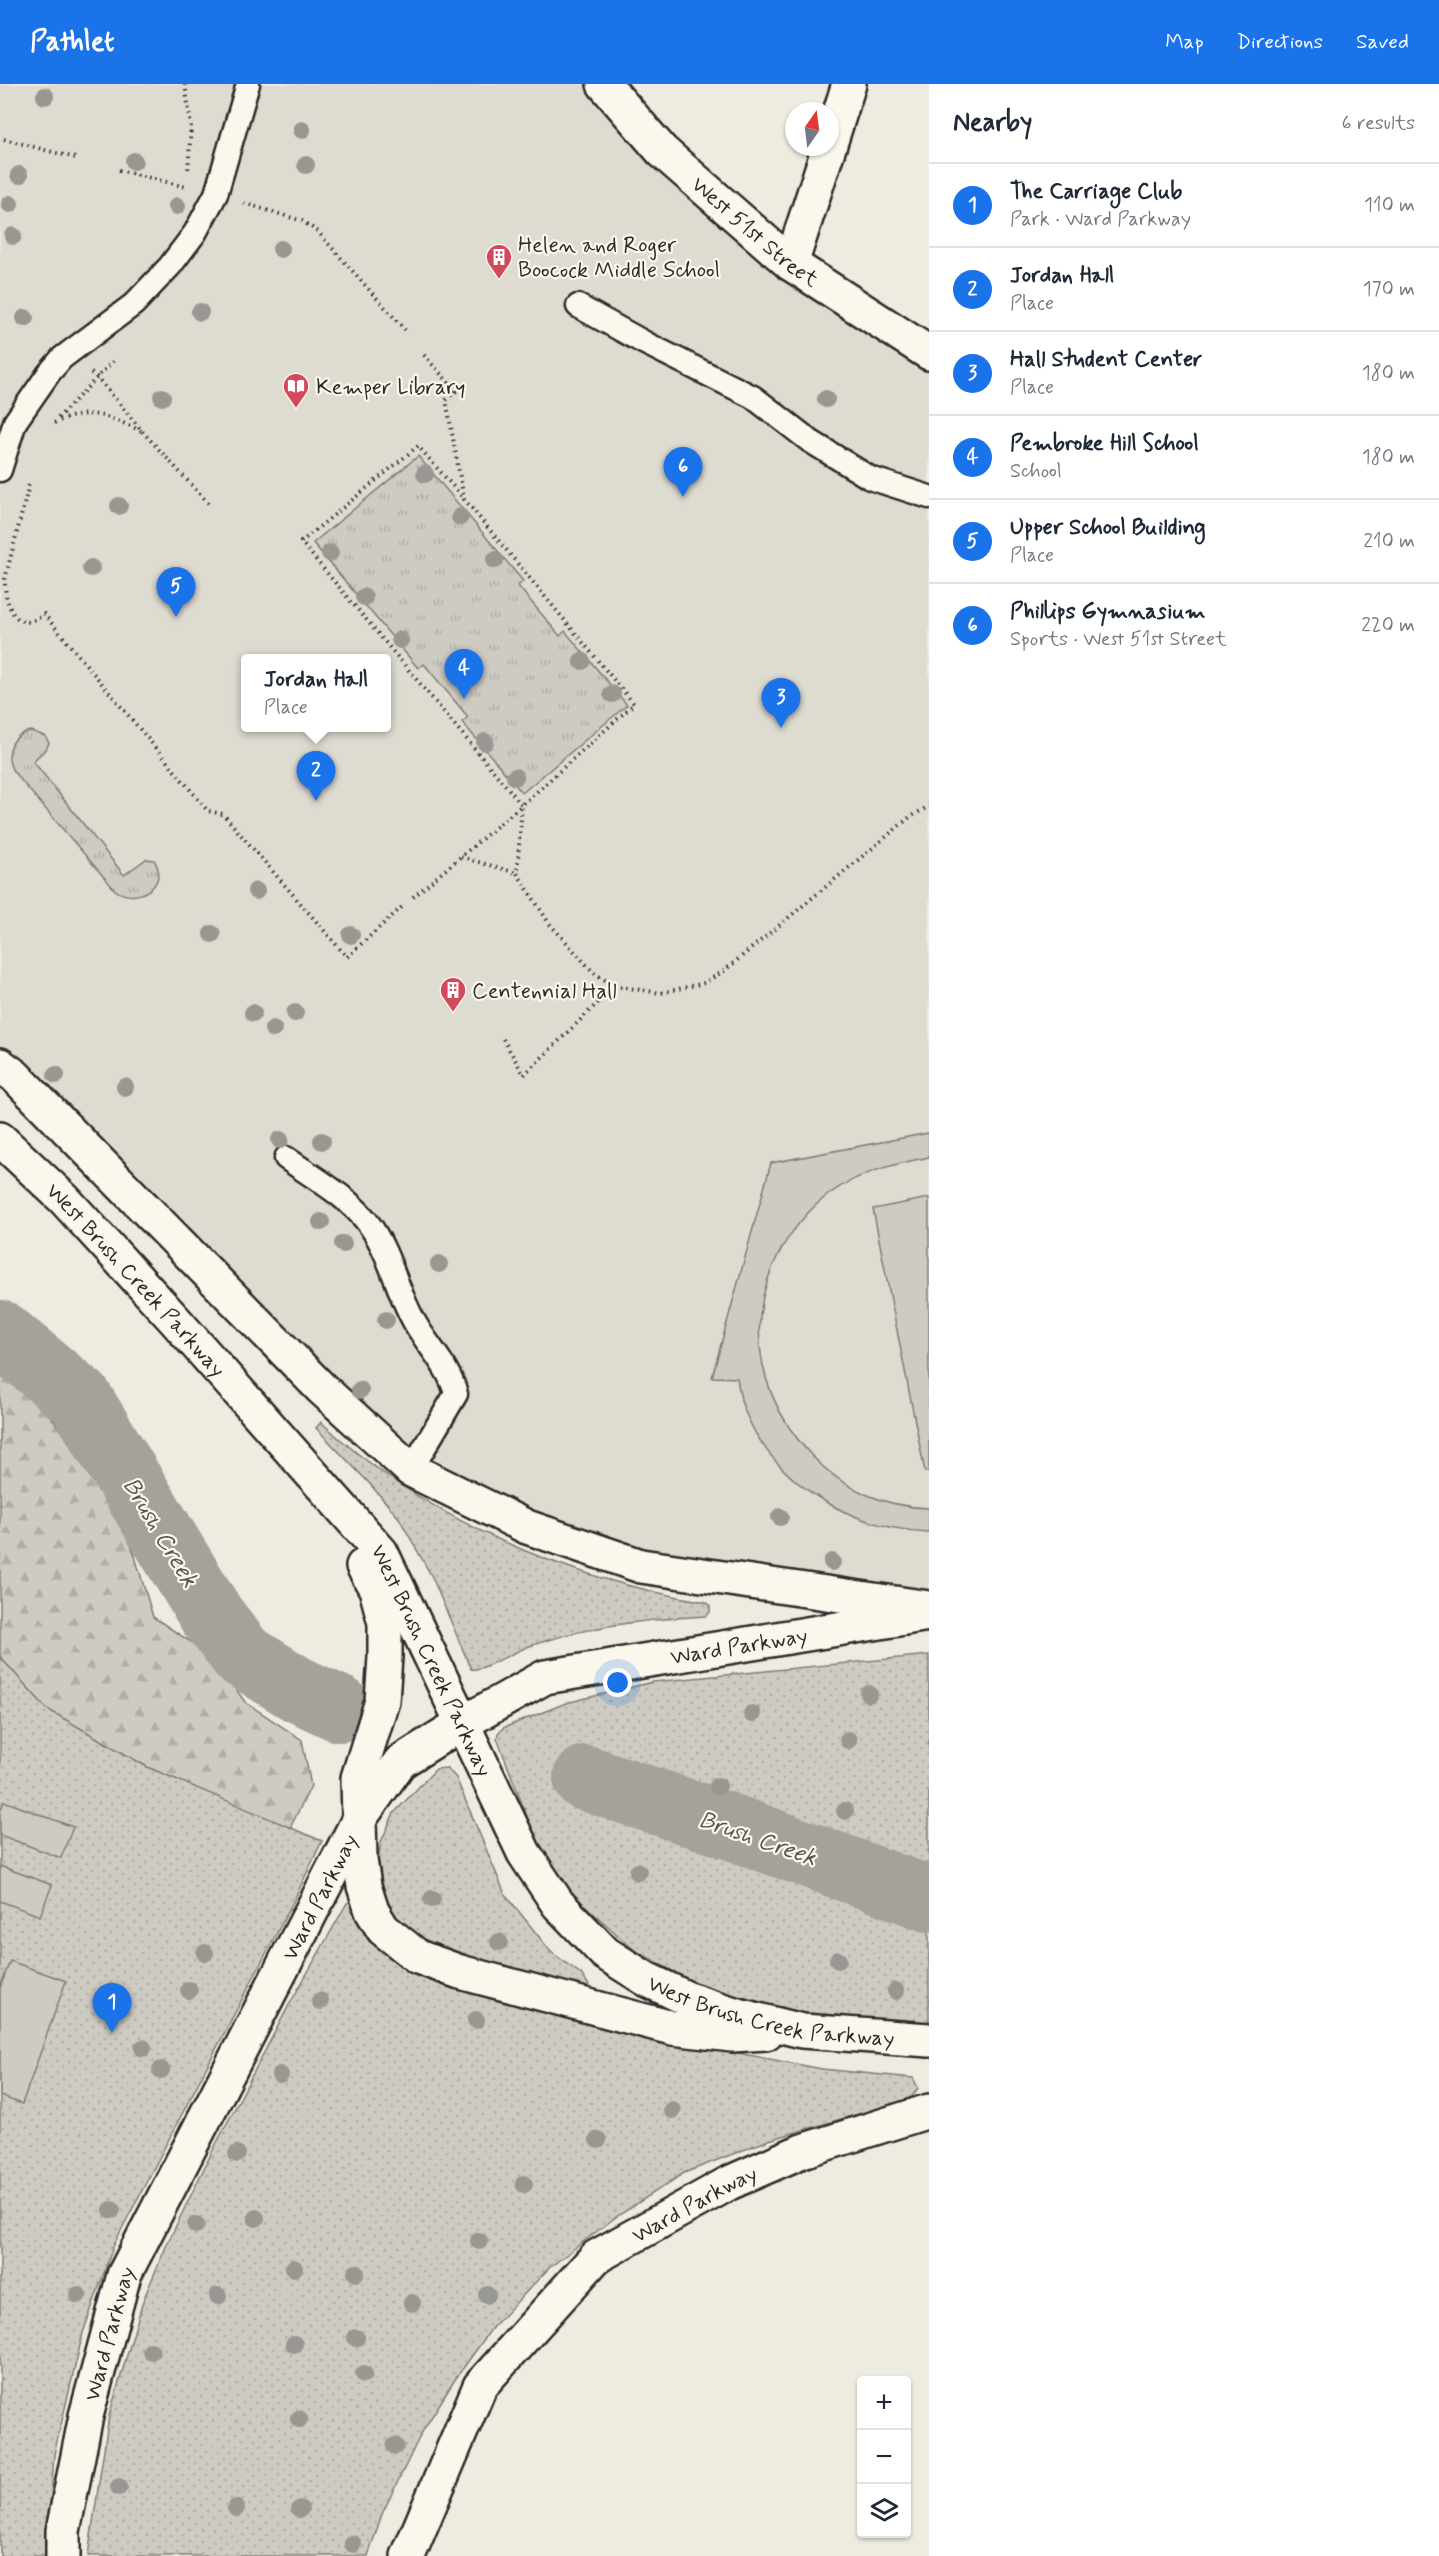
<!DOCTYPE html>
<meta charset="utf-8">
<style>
:root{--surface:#fff;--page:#f6f6f7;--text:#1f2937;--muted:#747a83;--line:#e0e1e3;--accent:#1a73e8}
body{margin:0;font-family:Mynerve,sans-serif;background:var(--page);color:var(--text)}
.controls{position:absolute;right:18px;bottom:18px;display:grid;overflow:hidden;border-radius:6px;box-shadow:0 2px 4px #0004}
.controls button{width:54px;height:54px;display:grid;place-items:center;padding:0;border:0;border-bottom:2px solid var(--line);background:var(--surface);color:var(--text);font:30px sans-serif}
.compass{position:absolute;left:785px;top:18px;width:54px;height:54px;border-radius:50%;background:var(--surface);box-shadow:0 2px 4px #0004;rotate:14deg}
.you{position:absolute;left:618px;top:1599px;width:21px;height:21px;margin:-15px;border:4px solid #fff;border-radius:50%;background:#1a73e8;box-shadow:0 0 0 9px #1a73e833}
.badge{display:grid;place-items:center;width:39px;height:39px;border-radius:50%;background:var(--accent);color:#fff;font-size:20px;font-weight:700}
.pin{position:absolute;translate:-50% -50px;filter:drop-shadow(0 2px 3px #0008)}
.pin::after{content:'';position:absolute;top:32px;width:21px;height:18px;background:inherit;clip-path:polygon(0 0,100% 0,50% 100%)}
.popup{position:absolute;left:241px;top:570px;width:150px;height:78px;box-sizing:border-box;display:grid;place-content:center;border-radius:6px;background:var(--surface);filter:drop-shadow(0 2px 4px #0005);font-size:20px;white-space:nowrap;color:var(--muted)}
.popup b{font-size:22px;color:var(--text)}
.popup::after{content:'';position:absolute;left:50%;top:100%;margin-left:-12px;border:12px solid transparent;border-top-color:var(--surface)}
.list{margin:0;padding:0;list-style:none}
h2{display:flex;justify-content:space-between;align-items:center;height:78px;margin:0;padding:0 24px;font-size:26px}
h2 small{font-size:20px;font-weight:400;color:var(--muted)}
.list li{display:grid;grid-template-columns:39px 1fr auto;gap:18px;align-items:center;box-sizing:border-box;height:84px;padding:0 24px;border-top:2px solid var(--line)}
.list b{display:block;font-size:22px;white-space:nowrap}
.list p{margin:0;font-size:20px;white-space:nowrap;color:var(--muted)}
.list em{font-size:20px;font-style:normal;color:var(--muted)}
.icon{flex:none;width:33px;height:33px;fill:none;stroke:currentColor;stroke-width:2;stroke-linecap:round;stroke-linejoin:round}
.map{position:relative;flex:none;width:929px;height:2472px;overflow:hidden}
header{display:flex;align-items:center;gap:36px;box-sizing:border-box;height:84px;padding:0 30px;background:var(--accent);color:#fff}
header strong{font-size:28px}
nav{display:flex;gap:33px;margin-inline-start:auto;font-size:21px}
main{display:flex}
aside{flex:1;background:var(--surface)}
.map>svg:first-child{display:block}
.built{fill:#dedbd1;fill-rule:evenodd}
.grass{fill:url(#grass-tufts);stroke:#7c7b76;stroke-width:1.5}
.forest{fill:url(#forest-firs);stroke:#7c7b76;stroke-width:1.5}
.park{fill:url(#park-dots);stroke:#7c7b76;stroke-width:1.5}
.pitch{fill:#cecbc2;stroke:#7c7b76;stroke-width:1.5}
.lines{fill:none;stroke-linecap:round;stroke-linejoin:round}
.river{stroke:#a4a29a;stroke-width:66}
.lane-casing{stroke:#2b2b2b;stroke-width:27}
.street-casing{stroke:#2b2b2b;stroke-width:38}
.primary-casing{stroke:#2b2b2b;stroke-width:38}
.highway-casing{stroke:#2b2b2b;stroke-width:38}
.path{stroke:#2b2b2b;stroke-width:4;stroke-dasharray:1.5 4.5;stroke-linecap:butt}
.lane{stroke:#fbf7ec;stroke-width:22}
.street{stroke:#fbf7ec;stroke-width:33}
.primary{stroke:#fbf7ec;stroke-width:33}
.highway{stroke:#fbf7ec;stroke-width:33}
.tree{fill:#999791}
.labels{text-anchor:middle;stroke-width:4.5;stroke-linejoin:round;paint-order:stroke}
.street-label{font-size:22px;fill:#2b2b2b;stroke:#fbf7ec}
.poi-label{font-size:22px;fill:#2b2b2b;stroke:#fbf7ec;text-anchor:start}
.water-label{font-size:24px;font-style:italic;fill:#555552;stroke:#fbf7ec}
</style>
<header>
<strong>Pathlet</strong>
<nav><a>Map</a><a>Directions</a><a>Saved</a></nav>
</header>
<main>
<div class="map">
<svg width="929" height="2472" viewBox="0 0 929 2472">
<defs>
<pattern id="grass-tufts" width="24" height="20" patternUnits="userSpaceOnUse" patternTransform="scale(1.5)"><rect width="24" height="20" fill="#cecbc2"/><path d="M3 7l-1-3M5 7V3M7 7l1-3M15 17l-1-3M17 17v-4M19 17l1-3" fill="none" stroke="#b1aea7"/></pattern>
<pattern id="forest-firs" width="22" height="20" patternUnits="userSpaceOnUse" patternTransform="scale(1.5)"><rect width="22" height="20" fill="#cecbc2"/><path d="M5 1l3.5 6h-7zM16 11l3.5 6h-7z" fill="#b1aea7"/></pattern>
<pattern id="park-dots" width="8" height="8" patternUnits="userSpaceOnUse" patternTransform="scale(1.5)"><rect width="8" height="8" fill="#cecbc2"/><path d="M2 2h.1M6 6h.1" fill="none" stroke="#b1aea7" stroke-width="1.8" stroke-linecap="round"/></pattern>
</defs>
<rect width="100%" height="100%" fill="#eeebe0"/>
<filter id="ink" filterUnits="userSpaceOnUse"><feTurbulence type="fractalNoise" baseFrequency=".0167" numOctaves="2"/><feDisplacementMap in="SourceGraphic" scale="12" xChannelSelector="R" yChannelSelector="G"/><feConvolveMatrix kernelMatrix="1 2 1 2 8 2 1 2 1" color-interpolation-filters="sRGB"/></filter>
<g filter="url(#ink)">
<path class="built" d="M0 0H623L791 180 929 250V1524L641 1467 411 1386 0 981ZM246 574H386V644H246Z"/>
<g class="grass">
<polygon points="418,372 523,497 518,502 560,552 565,547 627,621 522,709 462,638 468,633 424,580 418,584 313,459"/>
<path d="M31 647 45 652 49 659 46 665 33 677 124 791 146 775 154 776C170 800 138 822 115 806L13 687C4 671 11 650 31 647Z"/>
</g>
<polygon class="forest" points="0,1290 51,1333 111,1410 134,1469 153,1533 212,1572 245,1618 302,1656 311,1702 290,1744 147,1683 47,1625 0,1573"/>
<g class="park">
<path d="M321 1338C426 1436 566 1495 706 1518L710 1521V1528L706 1532C647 1535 585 1542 530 1562 517 1566 481 1588 471 1585L432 1493 399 1434 370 1400 316 1344Z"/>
<polygon points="929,1571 929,1938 862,1936 774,1925 696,1900 633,1865 569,1807 534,1751 497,1654 498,1649 503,1644 566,1619 653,1598"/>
<polygon points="0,1573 47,1625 147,1683 322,1757 294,1816 114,2160 83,2249 54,2370 47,2472 0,2472"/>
<polygon points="447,1684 456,1694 505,1810 551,1868 581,1890 589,1901 584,1908 433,1865 391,1834 381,1811 377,1782 381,1758 394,1729 436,1685"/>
<polygon points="355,1816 366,1838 696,1961 822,1985 913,1994 918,2004 910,2015 769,2056 684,2089 616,2133 550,2183 492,2244 454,2297 422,2348 382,2430 368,2472 88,2472 109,2332 144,2214 168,2158 214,2064 288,1923 347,1819"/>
</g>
<g class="pitch">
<path d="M929 1049V1073C889 1081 848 1091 817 1120 741 1192 741 1297 812 1372 843 1405 884 1423 929 1424V1448C852 1445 773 1400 744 1325 740 1316 739 1304 737 1294L712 1293 771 1079Z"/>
<polygon points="929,1114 929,1387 925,1388 873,1125"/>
<polygon points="4,1717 73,1743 61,1774 0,1751 0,1728"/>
<polygon points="0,1782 52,1801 40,1832 0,1817"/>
<polygon points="10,1877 66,1897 22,2020 0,2012 0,1904"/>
</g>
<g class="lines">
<g class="river">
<polyline points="0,1249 80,1315 212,1532 242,1571 297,1605 340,1625"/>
<polyline points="586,1694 732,1743 929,1815"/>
</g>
<g class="lane-casing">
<g id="lane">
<polyline points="578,222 645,259 753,313 810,357 870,394 929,413"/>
<polyline points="0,386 15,338 49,289 62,274 134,220 170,182 195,149 216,110 248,0"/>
<path d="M286 1074C314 1094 351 1114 371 1143 391 1172 397 1208 415 1239 428 1262 450 1284 456 1310L411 1386"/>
</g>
</g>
<g class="street-casing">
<g id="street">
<path id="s1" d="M604 0 662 67 791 180 929 269"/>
<polyline points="830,60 849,0"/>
<polyline points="791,180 829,63"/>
</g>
</g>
<g class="primary-casing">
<g id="primary">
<path id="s2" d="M63 2472V2447L86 2332 124 2191 358 1737 400 1678 461 1640 545 1593 929 1530"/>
<path id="s3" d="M408 2472 480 2302 596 2173 729 2099 802 2067 929 2027"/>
</g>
</g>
<g class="highway-casing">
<g id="highway">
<polyline points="0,981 15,992 321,1304 411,1386 527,1443 641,1482 929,1524"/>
<path id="s4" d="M0 1055 64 1115 174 1235 381 1468 524 1769 558 1820 605 1869 646 1895 688 1915 734 1930 802 1947 929 1956"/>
<polyline points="363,1482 376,1505 385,1539 385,1573 382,1617 358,1694 360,1776 364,1802 372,1827 383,1845 418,1873 460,1888 672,1944 732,1951 766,1949"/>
</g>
</g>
<g class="path">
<polyline points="185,0 191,41 188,89"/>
<polyline points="4,55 79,75"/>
<polyline points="119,86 186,103"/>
<polyline points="244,119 302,137 317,147 405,246"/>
<polyline points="424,271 456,307 446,316 464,415 634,620 522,721 517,789 549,839 594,889 615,902 661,909 704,899 724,887 910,733 929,722"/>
<polyline points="91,289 97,293 143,348 210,421"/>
<polyline points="58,334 113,277"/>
<path d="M54 339C91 323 106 331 141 347"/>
<path d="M29 401 5 495C4 519 16 553 44 530L208 727 223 730 347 873 403 822"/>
<polyline points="461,773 517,789"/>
<polyline points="413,813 522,721 301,458 418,362 464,415"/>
<polyline points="503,955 524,991 615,902"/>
</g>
<use href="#lane" class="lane"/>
<use href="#street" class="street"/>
<use href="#primary" class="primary"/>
<use href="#highway" class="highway"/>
</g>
<g class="tree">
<circle cx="45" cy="12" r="9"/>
<circle cx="302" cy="46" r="9"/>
<circle cx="134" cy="77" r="9"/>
<circle cx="306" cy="81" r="9"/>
<circle cx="19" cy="91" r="9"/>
<circle cx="10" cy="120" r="9"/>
<circle cx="177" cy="122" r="9"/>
<circle cx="13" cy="152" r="9"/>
<circle cx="281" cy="165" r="9"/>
<circle cx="200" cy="228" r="9"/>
<circle cx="25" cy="234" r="9"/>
<circle cx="162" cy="313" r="9"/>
<circle cx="826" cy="315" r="9"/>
<circle cx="425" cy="390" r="9"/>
<circle cx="119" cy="422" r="9"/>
<circle cx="460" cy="433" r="9"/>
<circle cx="330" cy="469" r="9"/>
<circle cx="495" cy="476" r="9"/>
<circle cx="91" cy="484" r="9"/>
<circle cx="364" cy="513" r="9"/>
<circle cx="400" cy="556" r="9"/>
<circle cx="582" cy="577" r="9"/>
<circle cx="612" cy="610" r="9"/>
<circle cx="485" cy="658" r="9"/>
<circle cx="515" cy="693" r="9"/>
<circle cx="256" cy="807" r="9"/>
<circle cx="212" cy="850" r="9"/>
<circle cx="351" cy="851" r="9"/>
<circle cx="253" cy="929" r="9"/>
<circle cx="295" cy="929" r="9"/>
<circle cx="273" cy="945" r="9"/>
<circle cx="56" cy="991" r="9"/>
<circle cx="125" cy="1003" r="9"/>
<circle cx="280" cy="1056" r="9"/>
<circle cx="322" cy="1057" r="9"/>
<circle cx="321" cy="1138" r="9"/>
<circle cx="343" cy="1160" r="9"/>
<circle cx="439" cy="1180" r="9"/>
<circle cx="386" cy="1236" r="9"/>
<circle cx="360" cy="1306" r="9"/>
<circle cx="780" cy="1433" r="9"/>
<circle cx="832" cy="1478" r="9"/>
<circle cx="869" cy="1610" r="9"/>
<circle cx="752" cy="1630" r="9"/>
<circle cx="848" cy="1656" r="9"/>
<circle cx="718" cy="1702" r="9"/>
<circle cx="845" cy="1727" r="9"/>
<circle cx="638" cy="1788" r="9"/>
<circle cx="432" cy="1815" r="9"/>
<circle cx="499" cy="1858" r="9"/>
<circle cx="205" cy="1869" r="9"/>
<circle cx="838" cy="1876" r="9"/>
<circle cx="189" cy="1906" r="9"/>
<circle cx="896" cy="1907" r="9"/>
<circle cx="320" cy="1917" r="9"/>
<circle cx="476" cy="1936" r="9"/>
<circle cx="143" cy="1964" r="9"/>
<circle cx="161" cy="1986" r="9"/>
<circle cx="280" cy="1991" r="9"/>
<circle cx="672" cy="2026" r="9"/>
<circle cx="598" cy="2056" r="9"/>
<circle cx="237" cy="2070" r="9"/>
<circle cx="524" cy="2100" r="9"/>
<circle cx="112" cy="2126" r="9"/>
<circle cx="256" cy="2134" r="9"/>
<circle cx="196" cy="2141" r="9"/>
<circle cx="479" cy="2157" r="9"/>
<circle cx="294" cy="2184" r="9"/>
<circle cx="356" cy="2189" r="9"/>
<circle cx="78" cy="2211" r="9"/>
<circle cx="487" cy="2211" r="9"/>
<circle cx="218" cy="2212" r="9"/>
<circle cx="412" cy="2219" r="9"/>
<circle cx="356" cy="2254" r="9"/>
<circle cx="294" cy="2260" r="9"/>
<circle cx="151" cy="2267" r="9"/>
<circle cx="364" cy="2290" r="9"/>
<circle cx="299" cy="2335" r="9"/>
<circle cx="395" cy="2362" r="9"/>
<circle cx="119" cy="2403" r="9"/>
<circle cx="236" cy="2424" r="9"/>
<circle cx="300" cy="2425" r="9"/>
<circle cx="353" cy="2460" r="9"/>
</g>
</g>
<defs>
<g id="building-pin" transform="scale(1.35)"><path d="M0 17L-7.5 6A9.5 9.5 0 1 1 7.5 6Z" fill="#d1495b" stroke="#fbf7ec"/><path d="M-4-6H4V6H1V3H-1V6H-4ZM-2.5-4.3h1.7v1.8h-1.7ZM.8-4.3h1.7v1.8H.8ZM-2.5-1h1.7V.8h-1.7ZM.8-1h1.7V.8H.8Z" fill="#fff"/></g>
<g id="library-pin" transform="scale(1.35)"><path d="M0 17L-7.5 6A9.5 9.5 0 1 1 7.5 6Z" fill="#d1495b" stroke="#fbf7ec"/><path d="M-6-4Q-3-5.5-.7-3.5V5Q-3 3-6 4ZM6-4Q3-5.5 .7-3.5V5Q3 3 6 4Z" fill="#fff"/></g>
</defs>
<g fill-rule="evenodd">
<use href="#building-pin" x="499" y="173"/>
<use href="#library-pin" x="296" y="302"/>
<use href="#building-pin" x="453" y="906"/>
</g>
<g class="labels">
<g class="street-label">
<text dy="8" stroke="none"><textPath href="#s1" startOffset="212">West 51st Street</textPath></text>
<text dy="8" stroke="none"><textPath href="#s4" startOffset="196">West Brush Creek Parkway</textPath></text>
<text dy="8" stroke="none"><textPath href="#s2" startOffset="1236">Ward Parkway</textPath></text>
<text dy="8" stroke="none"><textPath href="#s4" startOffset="682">West Brush Creek Parkway</textPath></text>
<text dy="8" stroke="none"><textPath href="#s2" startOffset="714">Ward Parkway</textPath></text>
<text dy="8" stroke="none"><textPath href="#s4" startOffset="1204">West Brush Creek Parkway</textPath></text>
<text dy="8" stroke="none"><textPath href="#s3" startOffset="470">Ward Parkway</textPath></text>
<text dy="8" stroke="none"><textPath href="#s2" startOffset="228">Ward Parkway</textPath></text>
</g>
<g class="poi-label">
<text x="518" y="168">Helen and Roger<tspan x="518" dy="25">Boocock Middle School</tspan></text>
<text x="316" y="310">Kemper Library</text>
<text x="472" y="914">Centennial Hall</text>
</g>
<g class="water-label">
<text transform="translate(161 1448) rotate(59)" y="8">Brush Creek</text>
<text transform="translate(758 1754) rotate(19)" y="8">Brush Creek</text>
</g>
</g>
</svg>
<div class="controls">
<button>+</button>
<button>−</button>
<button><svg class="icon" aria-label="layers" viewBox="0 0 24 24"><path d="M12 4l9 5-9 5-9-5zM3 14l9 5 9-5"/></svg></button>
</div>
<svg class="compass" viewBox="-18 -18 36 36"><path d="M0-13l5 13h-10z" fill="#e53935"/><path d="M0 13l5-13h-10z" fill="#747a83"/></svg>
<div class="you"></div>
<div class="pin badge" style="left:112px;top:1949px">1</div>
<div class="pin badge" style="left:316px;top:717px">2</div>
<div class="popup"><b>Jordan Hall</b>Place</div>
<div class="pin badge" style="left:781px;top:644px">3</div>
<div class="pin badge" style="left:464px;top:615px">4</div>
<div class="pin badge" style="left:176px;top:533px">5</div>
<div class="pin badge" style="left:683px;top:413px">6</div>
</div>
<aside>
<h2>Nearby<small>6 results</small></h2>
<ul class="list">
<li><span class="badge">1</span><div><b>The Carriage Club</b><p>Park · Ward Parkway</p></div><em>110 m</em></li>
<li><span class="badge">2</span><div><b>Jordan Hall</b><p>Place</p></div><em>170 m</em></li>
<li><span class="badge">3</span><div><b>Hall Student Center</b><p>Place</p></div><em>180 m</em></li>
<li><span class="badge">4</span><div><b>Pembroke Hill School</b><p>School</p></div><em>180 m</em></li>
<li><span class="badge">5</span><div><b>Upper School Building</b><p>Place</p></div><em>210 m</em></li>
<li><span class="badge">6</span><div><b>Phillips Gymnasium</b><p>Sports · West 51st Street</p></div><em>220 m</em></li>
</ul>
</aside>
</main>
